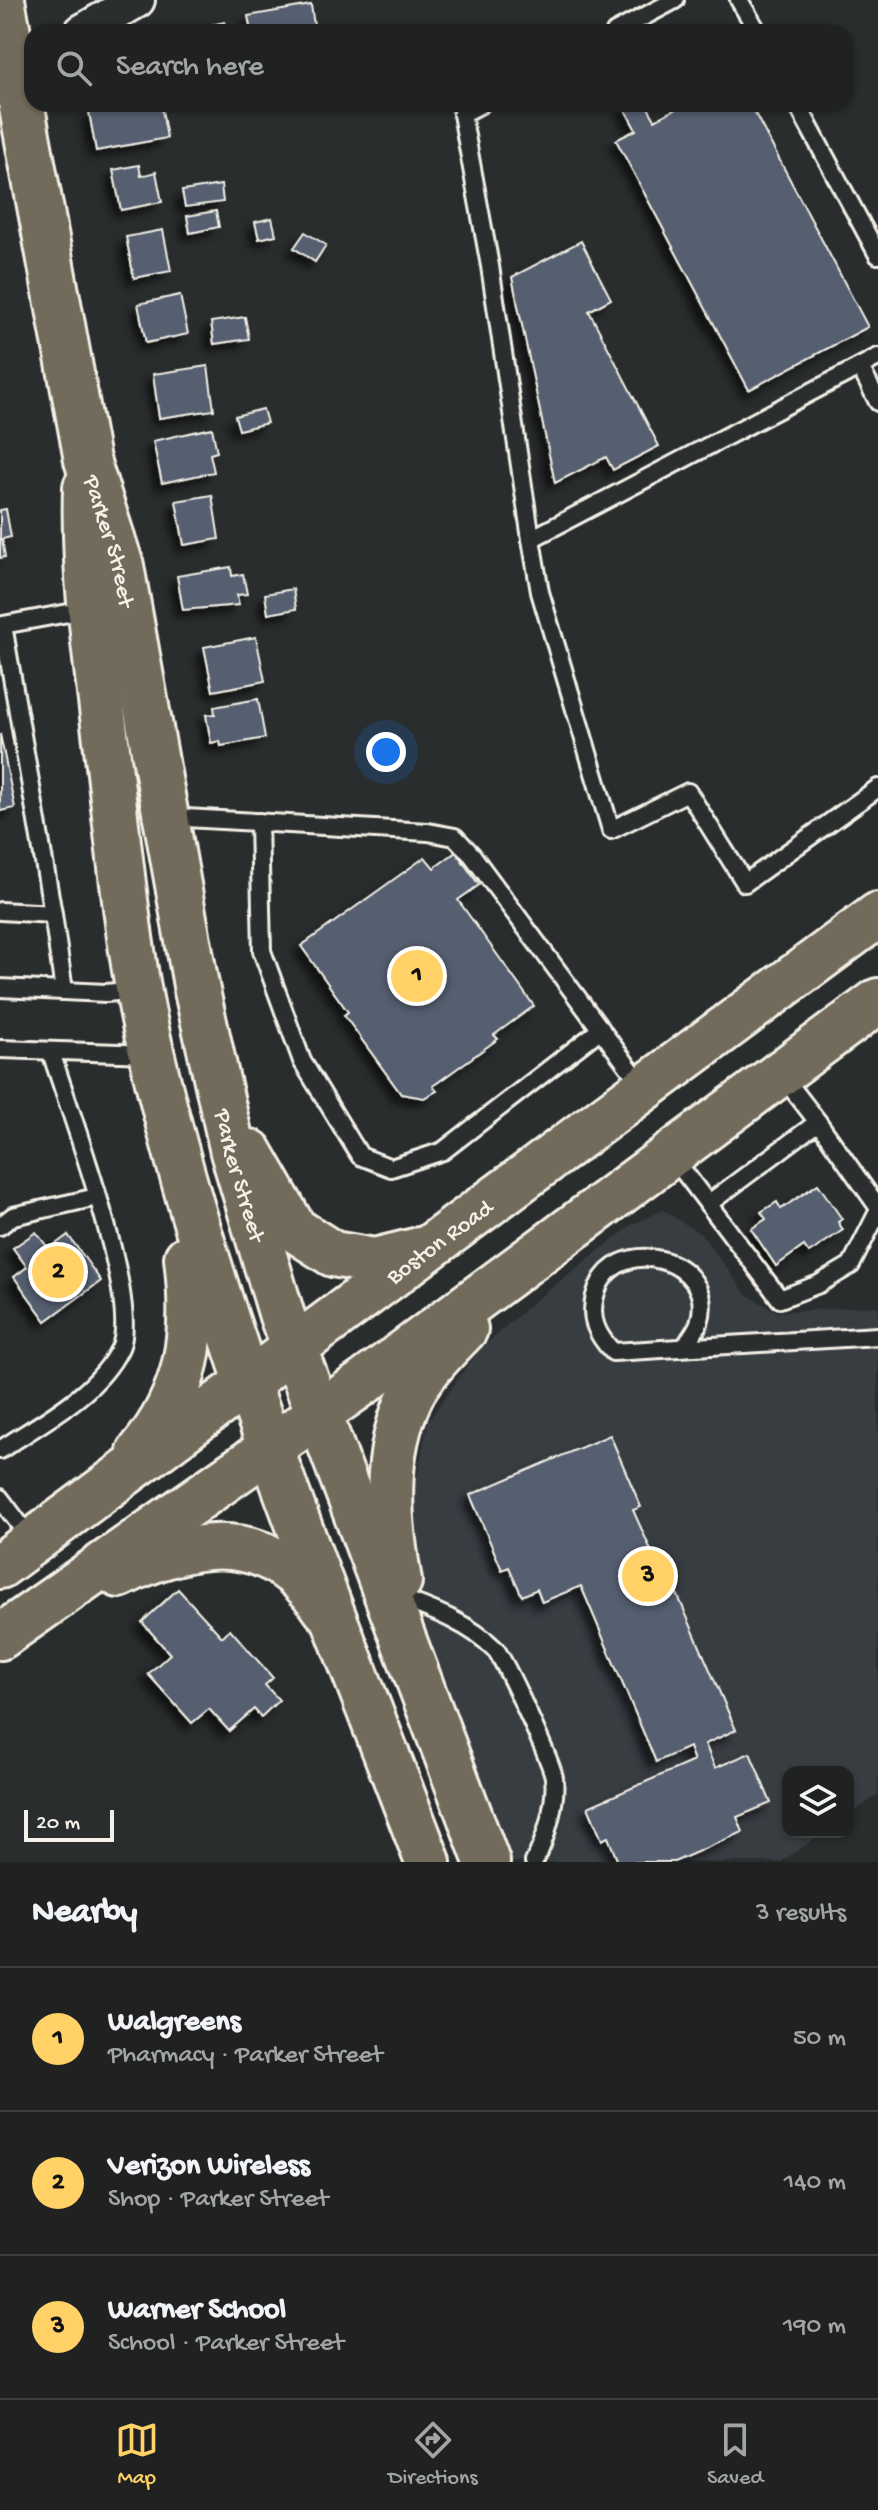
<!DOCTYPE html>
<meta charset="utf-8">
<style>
:root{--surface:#202222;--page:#282a2a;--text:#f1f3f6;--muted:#a2a4a5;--line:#3d3f40;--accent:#ffd166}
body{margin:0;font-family:"Gochi Hand",sans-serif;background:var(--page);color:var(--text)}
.controls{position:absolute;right:24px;bottom:24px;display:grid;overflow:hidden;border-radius:16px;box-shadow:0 2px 6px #0004}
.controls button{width:72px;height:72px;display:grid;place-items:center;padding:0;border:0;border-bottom:2px solid var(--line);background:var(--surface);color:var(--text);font:40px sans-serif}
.scale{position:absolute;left:24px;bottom:20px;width:90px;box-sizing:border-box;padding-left:8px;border:4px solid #f4f1e8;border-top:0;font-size:22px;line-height:28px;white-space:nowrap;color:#f4f1e8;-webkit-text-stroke:6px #2a2d2e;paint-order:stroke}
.you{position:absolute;left:386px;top:752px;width:28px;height:28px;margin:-20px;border:6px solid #fff;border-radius:50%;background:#1a73e8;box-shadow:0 0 0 12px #1a73e833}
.badge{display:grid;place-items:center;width:52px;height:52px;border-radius:50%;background:var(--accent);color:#111;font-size:26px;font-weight:700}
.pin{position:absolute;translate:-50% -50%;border:4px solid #fff;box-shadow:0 2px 8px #0006}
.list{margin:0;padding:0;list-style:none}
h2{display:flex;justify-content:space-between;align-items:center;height:104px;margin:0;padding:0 32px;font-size:34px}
h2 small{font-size:26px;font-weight:400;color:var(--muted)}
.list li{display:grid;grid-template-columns:52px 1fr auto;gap:24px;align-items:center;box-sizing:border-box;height:144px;padding:0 32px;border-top:2px solid var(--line)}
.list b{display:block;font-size:30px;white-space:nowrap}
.list p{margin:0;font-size:26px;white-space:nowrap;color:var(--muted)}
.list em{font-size:26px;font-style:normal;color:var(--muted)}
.icon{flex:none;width:44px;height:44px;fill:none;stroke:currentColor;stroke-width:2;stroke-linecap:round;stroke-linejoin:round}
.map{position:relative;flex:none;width:878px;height:1862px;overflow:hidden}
.search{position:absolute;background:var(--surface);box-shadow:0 2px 6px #0004;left:24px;right:24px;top:24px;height:88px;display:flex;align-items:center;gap:20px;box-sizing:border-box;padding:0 28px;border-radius:24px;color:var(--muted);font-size:30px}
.sheet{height:536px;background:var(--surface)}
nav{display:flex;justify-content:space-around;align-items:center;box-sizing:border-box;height:112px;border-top:2px solid var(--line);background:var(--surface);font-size:22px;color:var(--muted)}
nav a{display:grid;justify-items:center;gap:4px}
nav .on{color:var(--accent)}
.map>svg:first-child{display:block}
.built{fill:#373c42}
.building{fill:#545f6f;stroke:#f4f1e8;stroke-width:2;filter:url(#shadow)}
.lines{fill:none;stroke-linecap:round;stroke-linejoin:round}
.lane-casing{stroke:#f4f1e8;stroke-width:22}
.street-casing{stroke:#f4f1e8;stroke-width:40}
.primary-casing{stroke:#f4f1e8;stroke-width:50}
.lane{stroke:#2a2d2e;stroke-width:16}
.street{stroke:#2a2d2e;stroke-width:34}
.primary{stroke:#726b5a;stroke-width:44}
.labels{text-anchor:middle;stroke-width:6;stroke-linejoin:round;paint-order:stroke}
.street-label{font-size:24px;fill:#f4f1e8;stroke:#2a2d2e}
</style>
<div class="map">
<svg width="878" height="1862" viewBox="0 0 878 1862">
<defs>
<filter id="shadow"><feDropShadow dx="-7" dy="7" stdDeviation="4" flood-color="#0009"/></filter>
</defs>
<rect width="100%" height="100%" fill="#2a2d2e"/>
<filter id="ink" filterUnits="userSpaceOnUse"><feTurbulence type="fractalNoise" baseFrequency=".0125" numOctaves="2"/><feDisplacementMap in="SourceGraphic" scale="16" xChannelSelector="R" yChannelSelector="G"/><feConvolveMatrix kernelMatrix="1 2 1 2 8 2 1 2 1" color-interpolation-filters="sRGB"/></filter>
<g filter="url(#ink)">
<polygon class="built" points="663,1210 701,1234 746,1294 777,1312 878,1306 878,1795 848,1815 848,1772 788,1772 788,1832 824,1832 781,1862 508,1862 422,1650 412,1502 428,1422 476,1353 538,1298 632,1225"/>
<g class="building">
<polygon points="311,5 315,32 251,32 248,16"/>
<polygon points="225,22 227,32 198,32 197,28"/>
<polygon points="132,104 161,104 167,138 96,151 89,112"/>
<polygon points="627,104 646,104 655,120 685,104 750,104 868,327 749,390 616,140 636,130 623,106"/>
<polygon points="139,165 141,176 156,172 162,202 121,210 113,170"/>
<polygon points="221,185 223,202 185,207 182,191"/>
<polygon points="216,211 219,227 190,233 187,216"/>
<polygon points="272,218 276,235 259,239 255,222"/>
<polygon points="163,230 171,271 134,278 126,237"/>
<polygon points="305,232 326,245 315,262 294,248"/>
<polygon points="581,241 611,299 589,311 659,446 613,470 606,457 555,483 512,277"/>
<polygon points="180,295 188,334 146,343 138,304"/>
<polygon points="245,317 249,339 214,344 211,322"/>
<polygon points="208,366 214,410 159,418 153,374"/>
<polygon points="263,409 267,423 239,430 235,416"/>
<polygon points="212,428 217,452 210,454 214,472 162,483 153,441"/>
<polygon points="212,495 219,539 184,545 176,501"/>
<polygon points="6,509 11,537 2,539 5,557 0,558 0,510"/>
<polygon points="231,567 232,576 243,574 247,594 237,595 239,605 183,610 177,576"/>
<polygon points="293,589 296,609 268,614 265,594"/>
<polygon points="256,637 265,681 213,691 204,647"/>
<polygon points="258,699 265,738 221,746 220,741 211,743 206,715 215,714 214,707"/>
<polygon points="0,734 15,808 0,811"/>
<polygon points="456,852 479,885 458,900 534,1006 494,1035 498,1039 433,1086 437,1091 424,1098 401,1094 344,1015 348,1012 301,946 425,857 434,868"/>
<polygon points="818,1184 842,1219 838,1222 843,1230 809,1253 804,1246 776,1266 751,1229 766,1219 761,1212 777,1202 781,1209"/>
<polygon points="36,1232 49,1249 68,1235 101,1281 46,1321 14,1277 27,1267 13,1248"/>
<polygon points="610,1435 641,1507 633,1510 653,1555 659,1552 736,1730 705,1744 715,1768 750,1753 771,1803 737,1817 743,1832 674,1862 618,1862 608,1837 602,1840 588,1807 694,1761 689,1747 656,1762 581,1586 542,1602 537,1589 522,1596 509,1567 502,1570 470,1495"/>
<polygon points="178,1589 222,1637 230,1629 273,1678 265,1685 279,1700 261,1717 254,1709 229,1731 209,1709 192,1723 148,1674 170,1654 142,1622"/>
</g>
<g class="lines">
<g class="lane-casing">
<g id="lane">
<polyline points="739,0 758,32"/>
<polyline points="615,32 675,0"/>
<polyline points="481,104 462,114 490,266 531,539 878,357"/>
<polyline points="797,104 878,255"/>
<polyline points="860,367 878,402"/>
<polyline points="531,539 540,592 611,830 688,792 745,883 878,788"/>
<polyline points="169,817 428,832 455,837 472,855 644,1088"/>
<polyline points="259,822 262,951 302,1061 360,1156 391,1168 443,1151 601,1029"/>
<polyline points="0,911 53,914 3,625 90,609"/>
<polyline points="53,914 64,991"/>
<polyline points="0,988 106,993 137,990"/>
<polyline points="0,1049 150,1054"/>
<polyline points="781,1074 818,1122"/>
<polyline points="672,1156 780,1299 819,1284 851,1265 878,1212"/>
<polyline points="708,1204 818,1122 878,1207"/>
<polyline points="0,1226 13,1216 97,1197"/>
<path d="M686 1345C690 1338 696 1331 699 1323 720 1258 612 1229 595 1296 589 1319 597 1335 613 1352L878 1336"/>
<path d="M0 1450C42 1422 97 1395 120 1348 142 1303 68 1107 51 1052"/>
<polyline points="0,1498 32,1541"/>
<path d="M403 1599C435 1611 470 1624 495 1649 503 1657 553 1765 554 1778 557 1802 545 1842 534 1862"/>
</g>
</g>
<g class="street-casing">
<polyline id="street" points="82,32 137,0"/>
</g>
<g class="primary-casing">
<g id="primary">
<path id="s1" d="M2 0 87 460 121 566 197 991 233 1152 282 1316 487 1862"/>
<path d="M86 487C83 580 98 672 109 765 121 862 129 960 152 1056 216 1333 327 1597 428 1862"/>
<polyline points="250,1152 294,1229 333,1254 374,1261 419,1250"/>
<path d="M140 1452C190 1391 196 1334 187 1258"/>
<path id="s2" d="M0 1566 878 915"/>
<path d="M119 1575C197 1536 272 1528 326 1610"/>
<path d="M399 1581C388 1519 383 1455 410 1397 422 1372 447 1348 465 1329"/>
<polyline points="0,1637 363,1383 878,1001"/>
</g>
</g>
<use href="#lane" class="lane"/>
<use href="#street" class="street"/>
<use href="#primary" class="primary"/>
</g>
</g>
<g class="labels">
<g class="street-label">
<text dy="8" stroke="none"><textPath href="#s1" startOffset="552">Parker Street</textPath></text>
<text dy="8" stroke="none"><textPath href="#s1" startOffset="1200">Parker Street</textPath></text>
<text dy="8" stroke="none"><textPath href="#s2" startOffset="546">Boston Road</textPath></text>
</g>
</g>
</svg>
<div class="controls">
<button><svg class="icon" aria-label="layers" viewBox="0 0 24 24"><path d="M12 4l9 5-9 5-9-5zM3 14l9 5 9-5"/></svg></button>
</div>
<div class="scale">20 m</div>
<div class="you"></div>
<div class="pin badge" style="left:417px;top:976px">1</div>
<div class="pin badge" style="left:58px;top:1272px">2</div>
<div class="pin badge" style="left:648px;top:1576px">3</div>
<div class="search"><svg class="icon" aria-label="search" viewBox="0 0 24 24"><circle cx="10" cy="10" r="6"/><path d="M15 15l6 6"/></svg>Search here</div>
</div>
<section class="sheet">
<h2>Nearby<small>3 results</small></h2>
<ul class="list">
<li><span class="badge">1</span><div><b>Walgreens</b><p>Pharmacy · Parker Street</p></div><em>50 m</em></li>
<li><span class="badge">2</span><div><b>Verizon Wireless</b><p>Shop · Parker Street</p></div><em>140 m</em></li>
<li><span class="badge">3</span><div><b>Warner School</b><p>School · Parker Street</p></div><em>190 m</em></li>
</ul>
</section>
<nav>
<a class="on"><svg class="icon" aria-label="map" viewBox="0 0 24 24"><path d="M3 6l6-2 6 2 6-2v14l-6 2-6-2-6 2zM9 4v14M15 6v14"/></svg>Map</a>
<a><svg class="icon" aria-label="directions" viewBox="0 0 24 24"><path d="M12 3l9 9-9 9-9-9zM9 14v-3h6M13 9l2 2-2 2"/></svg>Directions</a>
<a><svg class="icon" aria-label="saved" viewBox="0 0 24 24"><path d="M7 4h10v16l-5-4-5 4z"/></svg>Saved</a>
</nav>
